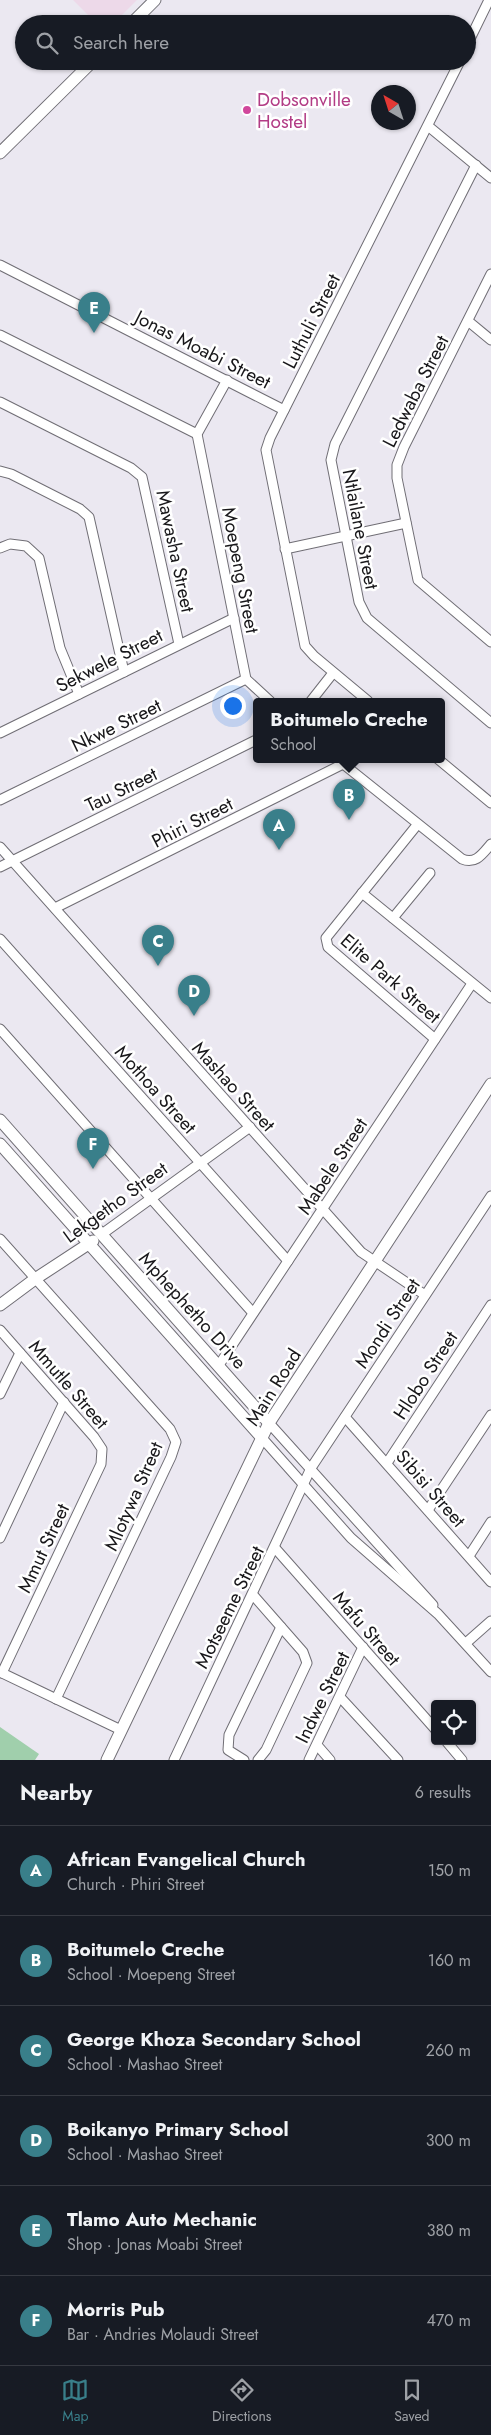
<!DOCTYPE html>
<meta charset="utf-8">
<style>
:root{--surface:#171b24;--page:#242831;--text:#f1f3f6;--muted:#9ea1a6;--line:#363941;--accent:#397f8a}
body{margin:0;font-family:Jost,sans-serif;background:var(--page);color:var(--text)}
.controls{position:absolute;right:15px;bottom:15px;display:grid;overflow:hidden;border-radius:5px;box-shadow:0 1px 4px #0004}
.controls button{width:45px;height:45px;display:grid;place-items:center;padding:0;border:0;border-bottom:1px solid var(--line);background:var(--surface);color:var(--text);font:25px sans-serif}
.compass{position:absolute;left:371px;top:85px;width:45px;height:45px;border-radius:50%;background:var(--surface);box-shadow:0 1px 4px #0004;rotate:321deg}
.you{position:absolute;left:232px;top:705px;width:18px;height:18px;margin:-12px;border:4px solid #fff;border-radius:50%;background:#1a73e8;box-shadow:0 0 0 8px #1a73e833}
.badge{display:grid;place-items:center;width:32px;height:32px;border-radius:50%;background:var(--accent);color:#fff;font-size:16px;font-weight:700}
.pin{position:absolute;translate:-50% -41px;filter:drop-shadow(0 1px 2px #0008)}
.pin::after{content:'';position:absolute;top:26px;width:18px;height:15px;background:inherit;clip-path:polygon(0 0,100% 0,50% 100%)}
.popup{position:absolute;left:253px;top:698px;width:192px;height:65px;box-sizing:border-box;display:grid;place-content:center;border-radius:5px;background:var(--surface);filter:drop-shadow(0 1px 4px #0005);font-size:16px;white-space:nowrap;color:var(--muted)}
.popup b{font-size:19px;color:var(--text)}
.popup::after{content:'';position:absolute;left:50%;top:100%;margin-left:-10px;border:10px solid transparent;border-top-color:var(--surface)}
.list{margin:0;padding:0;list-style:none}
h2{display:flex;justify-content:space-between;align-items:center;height:65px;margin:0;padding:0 20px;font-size:21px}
h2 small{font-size:16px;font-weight:400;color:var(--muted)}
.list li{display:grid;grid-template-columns:32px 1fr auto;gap:15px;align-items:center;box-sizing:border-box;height:90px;padding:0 20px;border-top:1px solid var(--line)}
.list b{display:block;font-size:19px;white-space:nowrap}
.list p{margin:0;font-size:16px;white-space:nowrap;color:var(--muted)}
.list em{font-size:16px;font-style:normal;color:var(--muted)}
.icon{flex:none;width:28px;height:28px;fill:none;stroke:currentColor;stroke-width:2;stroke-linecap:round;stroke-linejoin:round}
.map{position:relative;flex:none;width:491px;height:1760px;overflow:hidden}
.search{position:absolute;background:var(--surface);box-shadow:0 1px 4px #0004;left:15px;right:15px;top:15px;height:55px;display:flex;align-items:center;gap:12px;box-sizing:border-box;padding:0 18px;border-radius:28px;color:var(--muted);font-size:19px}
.sheet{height:605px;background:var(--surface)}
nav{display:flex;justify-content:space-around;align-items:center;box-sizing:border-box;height:70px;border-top:1px solid var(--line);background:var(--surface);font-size:14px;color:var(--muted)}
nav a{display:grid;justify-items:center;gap:2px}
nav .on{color:var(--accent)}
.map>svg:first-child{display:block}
.commercial{fill:#edd9e9}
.green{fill:#a0cfac}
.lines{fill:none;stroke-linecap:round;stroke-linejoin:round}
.street-casing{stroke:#706e75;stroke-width:11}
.secondary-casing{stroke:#706e75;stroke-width:13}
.street{stroke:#fff;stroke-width:9}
.secondary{stroke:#fff;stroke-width:11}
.hotel-dot{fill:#d1479c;stroke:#fff;stroke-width:2}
.labels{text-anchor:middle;stroke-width:5;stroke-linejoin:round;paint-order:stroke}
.hotel-label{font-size:19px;fill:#b23c85;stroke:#fff;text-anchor:start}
.street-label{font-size:19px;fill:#18171a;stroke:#fff}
</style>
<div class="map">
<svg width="491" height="1760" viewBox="0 0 491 1760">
<rect width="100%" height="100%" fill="#ebe8f1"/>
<polygon class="commercial" points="73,0 137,0 113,24 97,24"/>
<polygon class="green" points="0,1727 39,1754 35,1760 0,1760"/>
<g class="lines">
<g class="street-casing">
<g id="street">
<polyline points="467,45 489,0"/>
<polyline points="428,126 491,178"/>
<polyline points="476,165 335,444 331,460 359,602 367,618 491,723"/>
<polyline points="0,265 284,410"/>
<polyline points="491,274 404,447 397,465 397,478 418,580 491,642"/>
<polyline points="468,321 491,340"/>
<polyline points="0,335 197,434"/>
<polyline points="227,380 197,434 246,679 270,701"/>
<polyline points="0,402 131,468 142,477 179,644"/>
<polyline points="0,471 11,474 80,509 89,517 124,672"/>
<polyline points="0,548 10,544 26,546 39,558 60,648 79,694"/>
<polyline points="285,549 406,523"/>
<polyline points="311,701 333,673"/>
<polyline points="368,701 314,656 305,646 266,450 270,438 460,61"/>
<polyline points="0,733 234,618"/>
<path d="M337 759 462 859C476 865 483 853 491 844"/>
<polyline points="438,759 491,803"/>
<polyline points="0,800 246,679"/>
<polyline points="417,825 326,938 328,947 335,953 435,1039"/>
<polyline points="0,847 361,1252 425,1295"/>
<polyline points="0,867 256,740"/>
<polyline points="362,893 491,998"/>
<polyline points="55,908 343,764"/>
<polyline points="393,918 430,873"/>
<polyline points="0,939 288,1261"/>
<polyline points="0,1029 253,1313"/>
<polyline points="102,1234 250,1127"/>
<polyline points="0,1239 170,1429 176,1442 171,1457 56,1699"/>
<polyline points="0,1330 94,1437 102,1449 101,1464 2,1673"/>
<polyline points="219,1365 471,985"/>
<polyline points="0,1394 20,1353"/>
<polyline points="345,1417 491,1582"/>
<polyline points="269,1423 433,1605"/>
<polyline points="262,1438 351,1538 438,1614 491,1672"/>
<polyline points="387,1463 491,1305"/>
<polyline points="428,1510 491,1415"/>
<polyline points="0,1538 64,1402"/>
<polyline points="275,1548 435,1729"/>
<polyline points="469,1556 491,1522"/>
<polyline points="253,1595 303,1652 307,1663 266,1750 258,1760"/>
<polyline points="466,1643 491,1621"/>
<polyline points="0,1672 121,1730"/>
<polyline points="340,1697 398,1760"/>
<polyline points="446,1741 462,1760"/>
<polyline points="317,1745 330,1760"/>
<polyline points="174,1760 311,1468 491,1196"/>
<polyline points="244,1760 228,1750 229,1735 281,1627"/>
<polyline points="309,1760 363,1647"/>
</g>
</g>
<g class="secondary-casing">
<g id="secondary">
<polyline points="131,24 155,0"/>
<polyline points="0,153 93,61"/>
<polyline points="0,1120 269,1423"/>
<polyline points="0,1144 262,1438"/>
<polyline points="0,1305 35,1279 93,1241"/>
<polyline points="107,1760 269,1423 491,1084"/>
</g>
</g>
<use href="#street" class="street"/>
<use href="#secondary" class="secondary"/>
</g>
<circle class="hotel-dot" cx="247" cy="110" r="5"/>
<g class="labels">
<g class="hotel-label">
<text x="257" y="106">Dobsonville<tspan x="257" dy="22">Hostel</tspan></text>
</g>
<g class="street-label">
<text transform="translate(311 321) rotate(-63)" y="7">Luthuli Street</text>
<text transform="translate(203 349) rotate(27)" y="7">Jonas Moabi Street</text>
<text transform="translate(415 391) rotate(-63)" y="7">Ledwaba Street</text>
<text transform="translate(361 529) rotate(79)" y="7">Ntlailane Street</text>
<text transform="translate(176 551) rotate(78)" y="7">Mawasha Street</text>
<text transform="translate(241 570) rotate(79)" y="7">Moepeng Street</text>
<text transform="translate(109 660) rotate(-27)" y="7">Sekwele Street</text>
<text transform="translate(116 725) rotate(-26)" y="7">Nkwe Street</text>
<text transform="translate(121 789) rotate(-26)" y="7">Tau Street</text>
<text transform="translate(192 822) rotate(-27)" y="7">Phiri Street</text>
<text transform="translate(391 978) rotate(41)" y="7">Elite Park Street</text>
<text transform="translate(234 1086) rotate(48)" y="7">Mashao Street</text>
<text transform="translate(156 1089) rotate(48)" y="7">Mothoa Street</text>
<text transform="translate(332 1166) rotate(-57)" y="7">Mabele Street</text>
<text transform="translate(115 1202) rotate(-36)" y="7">Lekgetho Street</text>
<text transform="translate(193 1310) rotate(48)" y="7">Mphephetho Drive</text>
<text transform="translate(387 1323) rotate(-57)" y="7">Mondi Street</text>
<text transform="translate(425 1375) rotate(-57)" y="7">Hlobo Street</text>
<text transform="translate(69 1384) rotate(49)" y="7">Mmutle Street</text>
<text transform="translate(273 1387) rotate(-58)" y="7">Main Road</text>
<text transform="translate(431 1488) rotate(49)" y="7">Sibisi Street</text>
<text transform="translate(133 1496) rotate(-66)" y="7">Mlotywa Street</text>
<text transform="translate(43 1548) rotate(-65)" y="7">Mmut Street</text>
<text transform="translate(229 1607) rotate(-64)" y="7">Motseeme Street</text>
<text transform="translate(367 1628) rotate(49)" y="7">Mafu Street</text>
<text transform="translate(322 1697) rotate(-64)" y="7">Indwe Street</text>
</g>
</g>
</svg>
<div class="controls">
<button><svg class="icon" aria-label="locate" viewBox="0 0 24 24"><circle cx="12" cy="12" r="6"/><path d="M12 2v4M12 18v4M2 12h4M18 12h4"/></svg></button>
</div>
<svg class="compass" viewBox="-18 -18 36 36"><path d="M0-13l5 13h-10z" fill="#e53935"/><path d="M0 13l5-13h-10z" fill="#9ea1a6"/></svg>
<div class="you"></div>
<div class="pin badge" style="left:279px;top:850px">A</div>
<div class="pin badge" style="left:349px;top:820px">B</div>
<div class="popup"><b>Boitumelo Creche</b>School</div>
<div class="pin badge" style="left:158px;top:966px">C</div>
<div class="pin badge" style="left:194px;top:1016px">D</div>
<div class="pin badge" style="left:94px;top:333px">E</div>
<div class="pin badge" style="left:93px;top:1169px">F</div>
<div class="search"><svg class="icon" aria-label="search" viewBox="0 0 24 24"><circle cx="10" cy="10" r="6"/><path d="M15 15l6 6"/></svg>Search here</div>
</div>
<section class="sheet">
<h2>Nearby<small>6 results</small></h2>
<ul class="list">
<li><span class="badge">A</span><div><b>African Evangelical Church</b><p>Church · Phiri Street</p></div><em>150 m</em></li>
<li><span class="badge">B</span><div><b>Boitumelo Creche</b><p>School · Moepeng Street</p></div><em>160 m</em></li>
<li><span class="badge">C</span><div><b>George Khoza Secondary School</b><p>School · Mashao Street</p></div><em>260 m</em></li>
<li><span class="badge">D</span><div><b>Boikanyo Primary School</b><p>School · Mashao Street</p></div><em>300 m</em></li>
<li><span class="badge">E</span><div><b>Tlamo Auto Mechanic</b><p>Shop · Jonas Moabi Street</p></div><em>380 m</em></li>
<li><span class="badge">F</span><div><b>Morris Pub</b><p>Bar · Andries Molaudi Street</p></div><em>470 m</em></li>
</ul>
</section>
<nav>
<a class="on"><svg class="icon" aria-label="map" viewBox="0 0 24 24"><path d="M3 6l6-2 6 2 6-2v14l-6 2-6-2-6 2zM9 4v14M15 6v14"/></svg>Map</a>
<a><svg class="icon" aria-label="directions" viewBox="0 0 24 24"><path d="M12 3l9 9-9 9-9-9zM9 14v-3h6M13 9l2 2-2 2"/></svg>Directions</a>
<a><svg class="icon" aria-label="saved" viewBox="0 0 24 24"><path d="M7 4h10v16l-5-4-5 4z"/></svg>Saved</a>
</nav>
